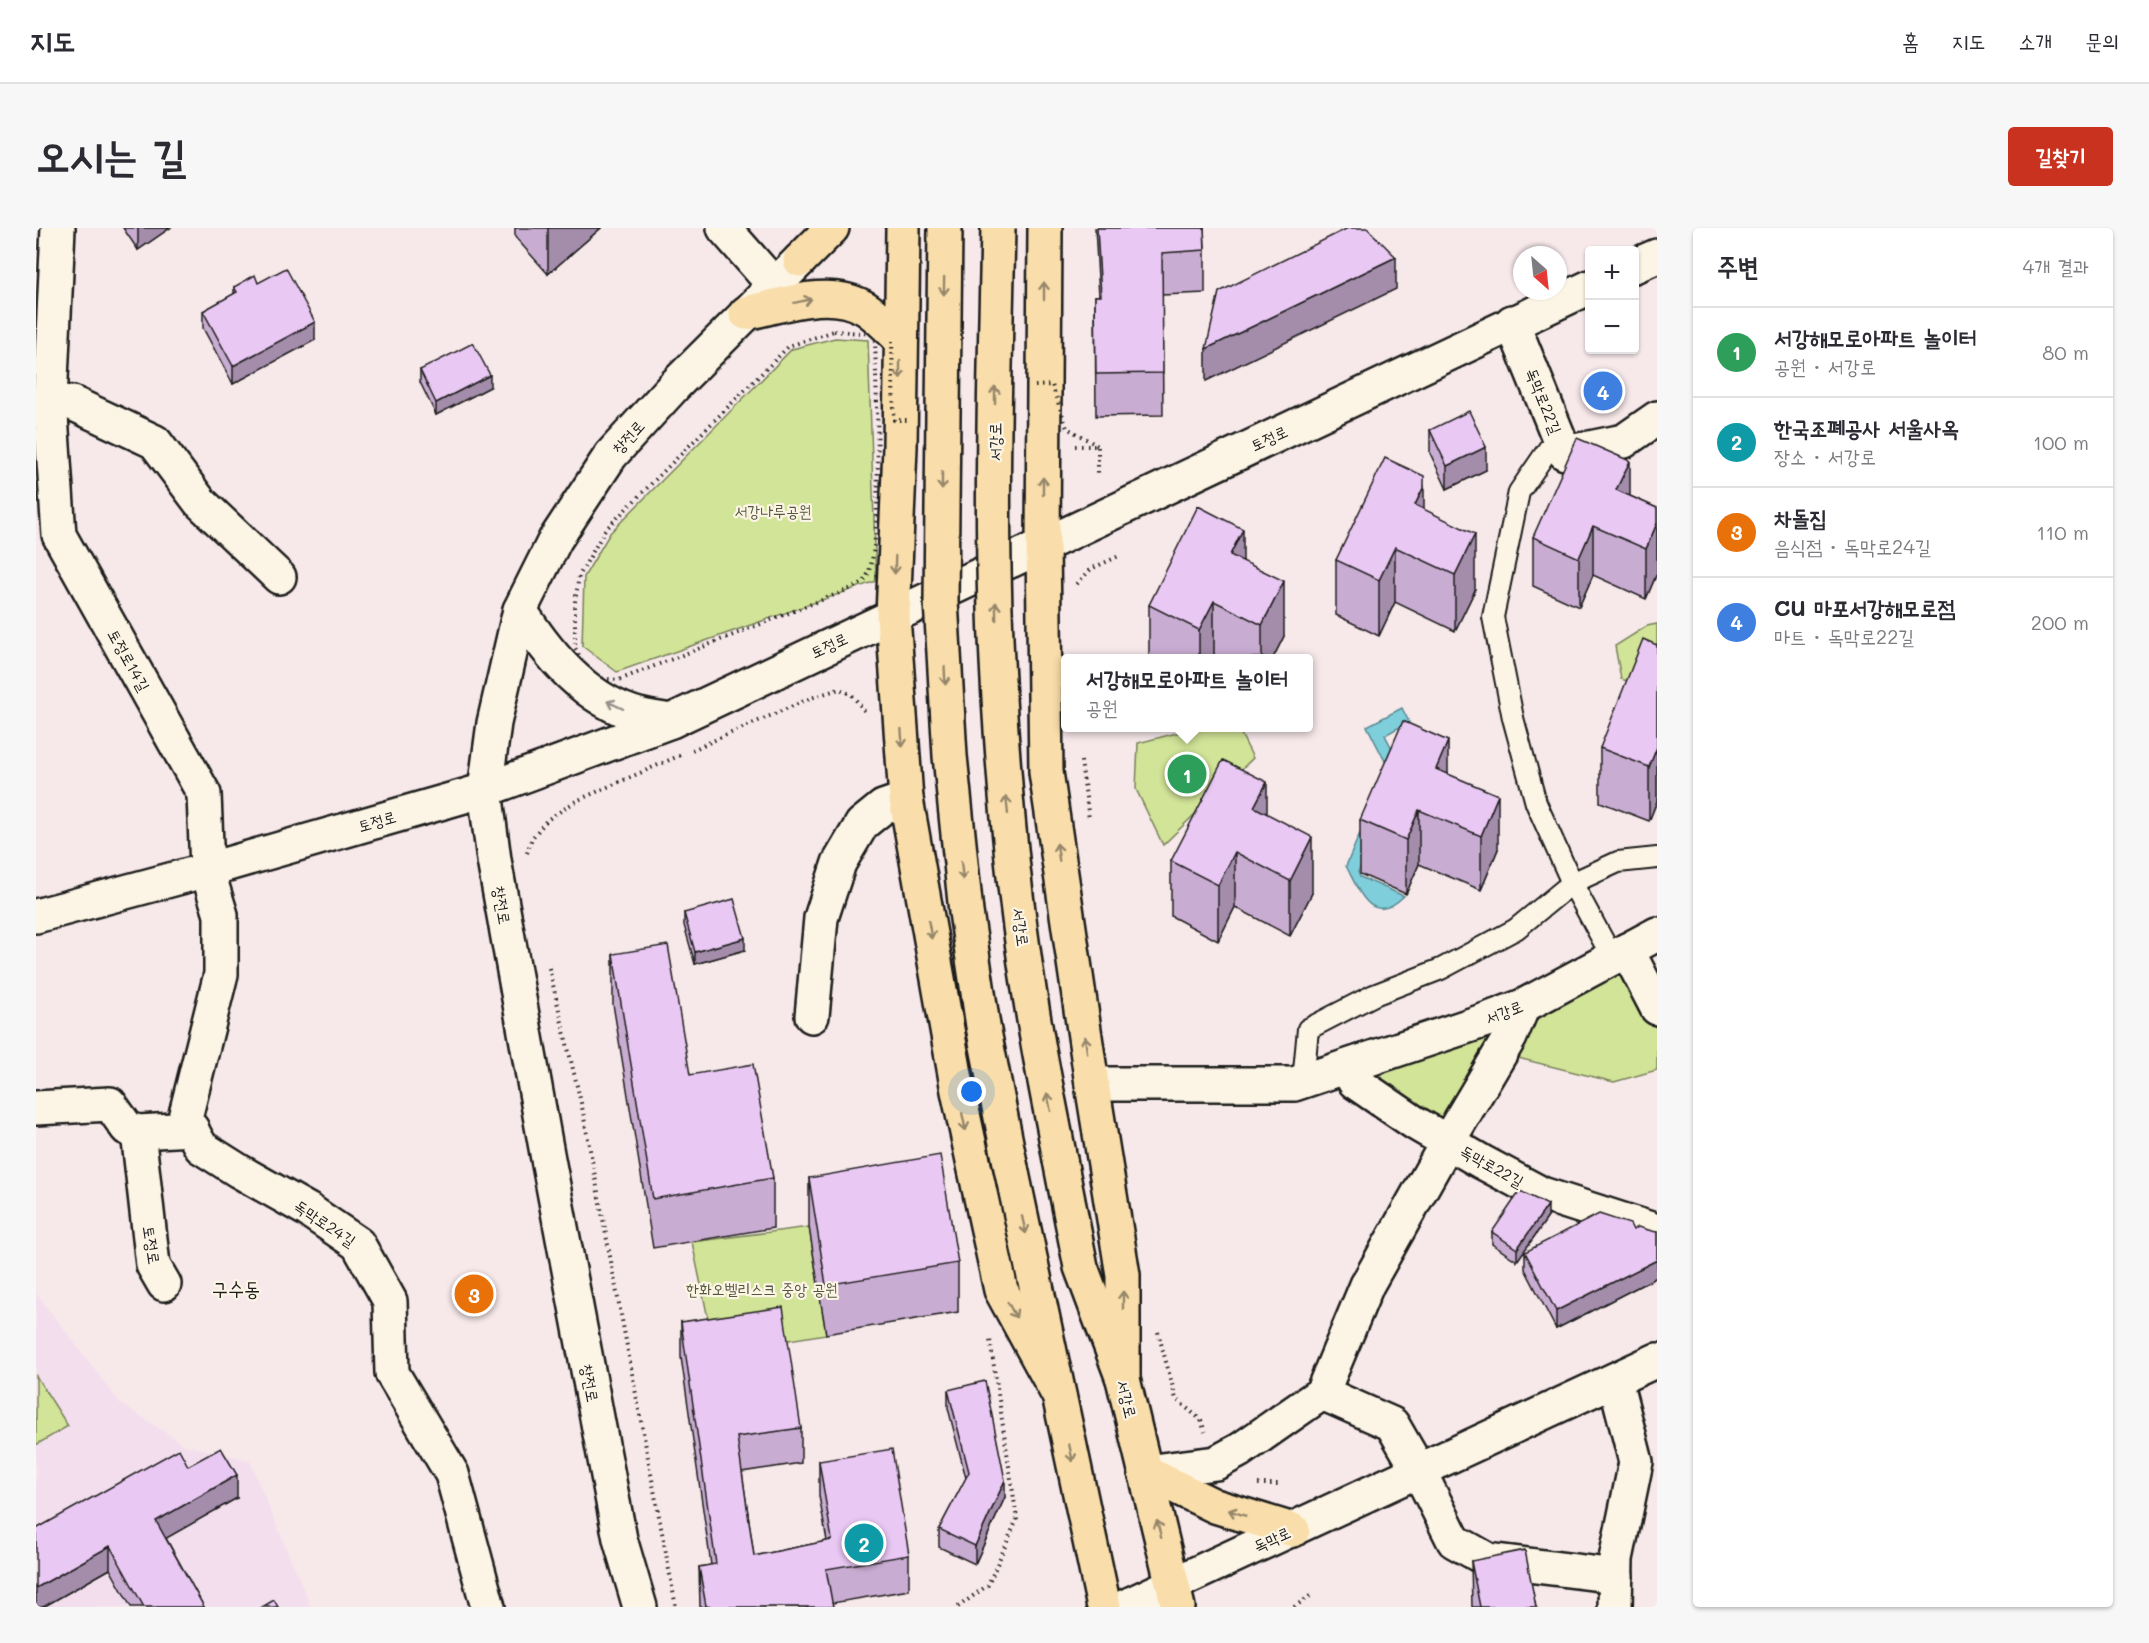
<!DOCTYPE html>
<html lang="ko">
<meta charset="utf-8">
<style>
:root{--surface:#fff;--page:#f7f7f7;--text:#2b2b33;--muted:#7c7c81;--line:#e1e1e2;--accent:#c8321e}
body{margin:0;font-family:Mali,"Poor Story",sans-serif;background:var(--page);color:var(--text)}
.controls{position:absolute;right:18px;top:18px;display:grid;overflow:hidden;border-radius:6px;box-shadow:0 2px 4px #0004}
.controls button{width:54px;height:54px;display:grid;place-items:center;padding:0;border:0;border-bottom:2px solid var(--line);background:var(--surface);color:var(--text);font:30px sans-serif}
.compass{position:absolute;left:1477px;top:18px;width:54px;height:54px;border-radius:50%;background:var(--surface);box-shadow:0 2px 4px #0004;rotate:153deg}
.you{position:absolute;left:936px;top:864px;width:21px;height:21px;margin:-15px;border:4px solid #fff;border-radius:50%;background:#1a73e8;box-shadow:0 0 0 9px #1a73e833}
.badge{display:grid;place-items:center;width:39px;height:39px;border-radius:50%;background:var(--accent);color:#fff;font-size:20px;font-weight:700}
.pin{position:absolute;translate:-50% -50%;border:3px solid #fff;box-shadow:0 2px 6px #0006}
.popup{position:absolute;left:1025px;top:426px;width:252px;height:78px;box-sizing:border-box;display:grid;place-content:center;border-radius:6px;background:var(--surface);filter:drop-shadow(0 2px 4px #0005);font-size:20px;white-space:nowrap;color:var(--muted)}
.popup b{font-size:22px;color:var(--text)}
.popup::after{content:'';position:absolute;left:50%;top:100%;margin-left:-12px;border:12px solid transparent;border-top-color:var(--surface)}
.list{margin:0;padding:0;list-style:none}
h2{display:flex;justify-content:space-between;align-items:center;height:78px;margin:0;padding:0 24px;font-size:26px}
h2 small{font-size:20px;font-weight:400;color:var(--muted)}
.list li{display:grid;grid-template-columns:39px 1fr auto;gap:18px;align-items:center;box-sizing:border-box;height:90px;padding:0 24px;border-top:2px solid var(--line)}
.list b{display:block;font-size:22px;white-space:nowrap}
.list p{margin:0;font-size:20px;white-space:nowrap;color:var(--muted)}
.list em{font-size:20px;font-style:normal;color:var(--muted)}
.map{position:relative;flex:none;width:1621px;height:1379px;overflow:hidden;border-radius:6px}
header{display:flex;align-items:center;gap:36px;box-sizing:border-box;height:84px;padding:0 30px;background:var(--surface);border-bottom:2px solid var(--line)}
header strong{font-size:28px}
nav{display:flex;gap:33px;margin-inline-start:auto;font-size:21px}
.intro{display:flex;align-items:center;justify-content:space-between;box-sizing:border-box;height:144px;padding:0 36px}
h1{margin:0;font-size:42px}
.button{padding:15px 27px;border-radius:6px;background:var(--accent);color:#fff;font-size:21px;font-weight:700}
main{display:flex;gap:36px;padding:0 36px}
aside{flex:1;background:var(--surface);border-radius:6px;box-shadow:0 2px 4px #0004}
.map>svg:first-child{display:block}
.built{fill:#f3deed}
.green{fill:#d2e498;stroke:#77805a;stroke-width:1.5}
.water{fill:#7fcedb;stroke:#57878f;stroke-width:1.5}
.lines{fill:none;stroke-linecap:round;stroke-linejoin:round}
.service-casing{stroke:#1c1c1c;stroke-width:24}
.minor-casing{stroke:#1c1c1c;stroke-width:38}
.secondary-casing{stroke:#1c1c1c;stroke-width:38}
.primary-casing{stroke:#1c1c1c;stroke-width:38}
.path{stroke:#1c1c1c;stroke-width:4;stroke-dasharray:1.5 4.5;stroke-linecap:butt}
.service{stroke:#fcf5e5;stroke-width:20}
.minor{stroke:#fcf5e5;stroke-width:33}
.secondary{stroke:#fcf5e5;stroke-width:33}
.primary{stroke:#f9deab;stroke-width:33}
.primary-bridge-casing{stroke:#1c1c1c;stroke-width:38;stroke-linecap:butt}
.path-bridge{stroke:#1c1c1c;stroke-width:4;stroke-dasharray:1.5 4.5;stroke-linecap:butt}
.primary-bridge{stroke:#f9deab;stroke-width:33}
.wall{fill:#c9acd2;stroke:#1c1c1c;stroke-width:1.5}
.shaded-wall{fill:#a48cab;stroke:#1c1c1c;stroke-width:1.5}
.building{fill:#eac8f4;stroke:#1c1c1c;stroke-width:1.5}
.oneway{stroke:#96876b}
.oneway2{stroke:#97938b}
.labels{text-anchor:middle;stroke-width:4.5;stroke-linejoin:round;paint-order:stroke}
.street-label{font-size:16px;fill:#1c1c1c;stroke:#fcf5e5}
.park-label{font-size:16px;fill:#535841;stroke:#fcf5e5}
.quarter-label{font-size:20px;fill:#1c1c1c;stroke:#fcf5e5}
</style>
<header>
<strong>지도</strong>
<nav><a>홈</a><a>지도</a><a>소개</a><a>문의</a></nav>
</header>
<div class="intro"><h1>오시는 길</h1><a class="button">길찾기</a></div>
<main>
<div class="map">
<svg width="1621" height="1379" viewBox="0 0 1621 1379">
<rect width="100%" height="100%" fill="#f7e8ea"/>
<filter id="ink" filterUnits="userSpaceOnUse"><feTurbulence type="fractalNoise" baseFrequency=".0167" numOctaves="2"/><feDisplacementMap in="SourceGraphic" scale="12" xChannelSelector="R" yChannelSelector="G"/><feConvolveMatrix kernelMatrix="1 2 1 2 8 2 1 2 1" color-interpolation-filters="sRGB"/></filter>
<g filter="url(#ink)">
<polygon class="built" points="0,1065 84,1175 148,1217 213,1232 275,1379 0,1379"/>
<g class="green">
<polygon points="799,110 832,112 840,353 581,444 546,418 548,349 574,305 756,121"/>
<polygon points="1621,396 1621,463 1585,451 1579,418 1611,398"/>
<polygon points="1160,500 1202,500 1217,530 1127,617 1100,561 1102,515"/>
<polygon points="1587,735 1621,802 1621,842 1578,854 1478,829 1492,786"/>
<polygon points="1476,790 1410,903 1320,843"/>
<polygon points="773,999 790,1106 679,1124 656,1014"/>
<polygon points="0,1148 32,1198 0,1217"/>
</g>
<path class="water" d="M1366 480 1373 494 1349 507 1366 540 1322 644 1324 649 1368 668C1335 700 1324 664 1310 638L1352 539 1331 498Z"/>
<g class="lines">
<g class="service-casing">
<g id="service">
<polyline points="1522,207 1483,264 1457,389 1477,490 1500,575 1536,655 1576,729"/>
<polyline points="1267,853 1272,801 1338,767 1405,741 1480,701 1536,655 1582,634 1621,630"/>
</g>
</g>
<g class="minor-casing">
<g id="minor">
<polyline points="22,0 14,173 23,307 168,566 171,642 185,687 185,746 149,890 165,919 203,943 272,982 322,1016 354,1073 356,1145 416,1246 452,1379"/>
<polyline points="688,0 738,57"/>
<polyline points="1476,94 1529,225 1588,213 1621,190"/>
<polyline points="14,173 36,175 119,214 164,274 243,349"/>
<polyline points="1591,722 1621,780"/>
<polyline points="776,788 785,690 803,635 826,596 847,579 870,571"/>
<polyline points="1310,839 1319,854 1379,895 1446,934 1506,966 1621,1003"/>
<polyline points="1056,856 1258,856 1453,791 1487,778 1621,706"/>
<polyline points="0,880 74,876 91,900 102,904 156,901"/>
<polyline points="102,904 117,1037 128,1056"/>
<polyline points="1579,1152 1600,1234 1580,1331 1579,1379"/>
<polyline points="1286,1165 1331,1057 1412,913 1474,809 1487,778"/>
<polyline points="1109,1244 1180,1235 1204,1222 1286,1165 1356,1196 1383,1243 1418,1313 1452,1332 1580,1348"/>
</g>
</g>
<g class="secondary-casing">
<g id="secondary">
<polyline points="1598,38 1621,28"/>
<path d="M484 382C512 427 550 473 603 487 613 490 624 491 635 493"/>
<polyline points="0,688 171,642 449,562 635,493 1554,59"/>
<polyline points="604,1379 584,1311 512,931 458,632 449,562 458,495 484,382 519,312 575,227 640,156 764,32"/>
<polyline points="1088,1379 1621,1132"/>
</g>
</g>
<g class="primary-casing">
<g id="primary">
<polyline points="867,0 864,219 857,388 870,571 922,863 965,1062 1023,1168"/>
<polyline points="1009,0 1007,317 1010,544 1056,856 1087,1047 1087,1151"/>
<polyline points="764,32 796,0"/>
<path d="M710 85C747 77 794 59 829 80 842 88 853 100 864 111"/>
<polyline points="1024,932 1045,1039 1087,1151 1142,1379"/>
<polyline points="975,940 1068,1379"/>
<polyline points="1109,1244 1179,1278 1257,1302"/>
</g>
</g>
<g class="path">
<path d="M798 103 839 106C839 147 850 328 828 353 825 356 819 358 816 360L583 452 561 450 548 436 539 420V374L543 348 569 302 753 118Z"/>
<polyline points="1039,218 1062,218 1062,249"/>
<polyline points="1041,356 1055,341 1083,328"/>
<polyline points="656,522 775,470 803,461 816,467 830,485"/>
<polyline points="1045,533 1053,591"/>
<polyline points="491,625 496,610 511,592 540,573 647,526"/>
<polyline points="513,740 546,879 640,1379"/>
<polyline points="1122,1104 1140,1171 1165,1192 1169,1204"/>
<polyline points="1222,1256 1242,1256"/>
<polyline points="922,1379 952,1357 981,1291 954,1112"/>
<polyline points="1258,1379 1274,1368"/>
</g>
<use href="#service" class="service"/>
<use href="#minor" class="minor"/>
<use href="#secondary" class="secondary"/>
<use href="#primary" class="primary"/>
<g class="primary-bridge-casing">
<g id="primary-bridge">
<polyline points="909,0 905,373 914,528 930,684 947,798 975,940"/>
<path d="M962 0C959 144 954 289 961 433 967 555 978 677 999 798 1006 842 1016 887 1024 932"/>
</g>
</g>
<g class="path-bridge">
<polyline points="856,113 858,192 872,192"/>
<polyline points="999,158 1016,157 1031,200 1062,218"/>
</g>
<use href="#primary-bridge" class="primary-bridge"/>
</g>
<g class="wall">
<polygon points="87,0 134,0 102,22"/>
<polygon points="479,0 565,0 512,46 479,9"/>
<polygon points="1059,0 1168,0 1169,22 1169,65 1126,67 1127,187 1060,188 1059,68 1063,68"/>
<polygon points="198,59 279,112 197,156 167,100 167,83 198,66"/>
<polygon points="384,142 454,159 400,187 384,154"/>
<polygon points="1394,202 1450,242 1411,261 1394,225"/>
<polygon points="1594,268 1621,280 1621,345 1610,371 1557,347 1543,379 1497,358 1497,309"/>
<polygon points="1388,282 1439,362 1419,403 1359,374 1343,408 1300,387 1300,332"/>
<polygon points="1207,333 1248,408 1237,430 1182,430 1178,428 1177,430 1113,430 1113,377"/>
<polygon points="1621,417 1621,573 1613,593 1564,574 1564,520"/>
<polygon points="1412,546 1462,621 1445,662 1383,636 1370,666 1324,646 1324,592"/>
<polygon points="1231,586 1276,665 1254,708 1199,679 1182,713 1135,688 1135,633"/>
<polygon points="648,685 709,722 659,736 648,697"/>
<polygon points="577,726 654,847 737,950 737,1000 617,1020 577,776"/>
<polygon points="773,950 922,1035 922,1084 790,1106 773,999"/>
<polygon points="1512,989 1481,1033 1456,1016 1456,1004"/>
<polygon points="1597,1002 1621,1004 1621,1049 1520,1101 1489,1041 1489,1024"/>
<polygon points="645,1094 765,1200 765,1235 706,1244 718,1328 791,1313 783,1268 783,1233 873,1327 873,1362 796,1375 797,1379 664,1379 663,1339 675,1337 645,1129"/>
<polygon points="912,1162 969,1269 939,1336 903,1319 903,1301 930,1250 912,1180"/>
<polygon points="152,1238 201,1270 130,1310 168,1379 95,1379 74,1341 7,1379"/>
<polygon points="1435,1333 1500,1379 1436,1379"/>
</g>
<g class="shaded-wall">
<polygon points="102,0 134,0 102,22"/>
<polygon points="512,0 565,0 512,46"/>
<polygon points="1360,29 1360,61 1170,153 1170,121"/>
<polygon points="279,94 279,112 197,156 197,138"/>
<polygon points="454,147 454,159 400,187 400,175"/>
<polygon points="1450,219 1450,242 1411,261 1411,238"/>
<polygon points="1594,233 1594,283 1580,262"/>
<polygon points="1388,258 1388,314 1379,277"/>
<polygon points="1621,295 1621,345 1610,371 1610,321"/>
<polygon points="1557,298 1557,347 1543,379 1543,330"/>
<polygon points="1207,301 1207,356 1194,382 1194,327"/>
<polygon points="1439,306 1439,362 1419,403 1419,347"/>
<polygon points="1359,319 1359,374 1343,408 1343,352"/>
<polygon points="1248,353 1248,408 1237,430 1226,430 1226,397"/>
<polygon points="1178,373 1178,428 1177,430 1163,430 1163,402"/>
<polygon points="1412,513 1412,567 1400,541"/>
<polygon points="1621,519 1621,573 1613,593 1613,539"/>
<polygon points="1231,554 1231,610 1218,634 1218,579"/>
<polygon points="1462,567 1462,621 1445,662 1445,608"/>
<polygon points="1383,582 1383,636 1370,666 1370,612"/>
<polygon points="1276,609 1276,665 1254,708 1254,653"/>
<polygon points="1199,624 1199,679 1182,713 1182,657"/>
<polygon points="709,710 709,722 659,736 659,724"/>
<polygon points="1512,977 1512,989 1481,1033 1481,1021"/>
<polygon points="1621,1032 1621,1049 1520,1101 1520,1083"/>
<polygon points="201,1247 201,1270 120,1316 120,1293"/>
<polygon points="969,1252 969,1269 939,1336 939,1318"/>
<polygon points="74,1318 74,1341 7,1379 0,1379 0,1360"/>
</g>
<g class="building">
<polygon points="1061,0 1168,0 1169,22 1126,25 1127,145 1060,146 1059,68 1065,68"/>
<polygon points="1312,0 1331,0 1360,29 1170,121 1183,64"/>
<polygon points="250,40 279,94 197,138 167,83 201,64 198,59 219,47 222,55"/>
<polygon points="437,115 454,147 400,175 384,142"/>
<polygon points="1433,183 1450,219 1411,238 1394,202"/>
<polygon points="1541,210 1594,233 1580,262 1621,280 1621,295 1610,321 1557,298 1543,330 1497,309"/>
<polygon points="1349,230 1388,248 1388,258 1379,277 1439,306 1419,347 1359,319 1343,352 1300,332"/>
<polygon points="1162,278 1207,301 1194,327 1248,353 1226,397 1178,373 1163,402 1113,377"/>
<polygon points="1607,411 1621,417 1621,519 1613,539 1564,520"/>
<polygon points="1367,493 1412,513 1400,541 1462,567 1445,608 1383,582 1370,612 1324,592"/>
<polygon points="1187,532 1231,554 1218,579 1276,609 1254,653 1199,624 1182,657 1135,633"/>
<polygon points="698,671 709,710 659,724 648,685"/>
<polygon points="632,717 654,847 717,836 737,950 617,971 577,726"/>
<polygon points="904,927 922,1035 790,1057 773,950"/>
<polygon points="1484,963 1512,977 1481,1021 1456,1004"/>
<polygon points="1563,986 1594,996 1597,1002 1602,999 1616,1003 1621,1004 1621,1032 1520,1083 1489,1024"/>
<polygon points="747,1079 765,1200 701,1209 718,1328 796,1312 783,1233 856,1221 873,1327 790,1341 797,1379 675,1379 670,1378 663,1339 680,1336 645,1094"/>
<polygon points="949,1153 969,1252 939,1318 903,1301 933,1244 912,1162"/>
<polygon points="185,1220 201,1247 120,1293 168,1379 108,1379 74,1318 0,1360 0,1301 143,1221 152,1238"/>
<polygon points="1489,1322 1500,1379 1444,1379 1435,1333"/>
<polygon points="238,1372 242,1379 226,1379"/>
</g>
<defs><path id="oneway-shaft" d="M-6 0H5M1.5-3L5.5 0L1.5 3" fill="none" stroke-width="1.6" stroke-linecap="round" stroke-linejoin="round" transform="scale(1.5)"/></defs>
<g class="oneway">
<use href="#oneway-shaft" transform="translate(908 58) rotate(91)"/>
<use href="#oneway-shaft" transform="translate(1008 63) rotate(-90)"/>
<use href="#oneway-shaft" transform="translate(767 73) rotate(-12)"/>
<use href="#oneway-shaft" transform="translate(864 142) rotate(90)"/>
<use href="#oneway-shaft" transform="translate(959 167) rotate(-90)"/>
<use href="#oneway-shaft" transform="translate(906 253) rotate(90)"/>
<use href="#oneway-shaft" transform="translate(1007 258) rotate(-90)"/>
<use href="#oneway-shaft" transform="translate(859 337) rotate(92)"/>
<use href="#oneway-shaft" transform="translate(960 383) rotate(-91)"/>
<use href="#oneway-shaft" transform="translate(909 448) rotate(87)"/>
<use href="#oneway-shaft" transform="translate(866 510) rotate(86)"/>
<use href="#oneway-shaft" transform="translate(971 577) rotate(-96)"/>
<use href="#oneway-shaft" transform="translate(1022 624) rotate(-98)"/>
<use href="#oneway-shaft" transform="translate(926 643) rotate(84)"/>
<use href="#oneway-shaft" transform="translate(894 702) rotate(80)"/>
<use href="#oneway-shaft" transform="translate(1050 817) rotate(-98)"/>
<use href="#oneway-shaft" transform="translate(1013 874) rotate(-101)"/>
<use href="#oneway-shaft" transform="translate(928 894) rotate(78)"/>
<use href="#oneway-shaft" transform="translate(988 997) rotate(77)"/>
<use href="#oneway-shaft" transform="translate(1087 1072) rotate(-90)"/>
<use href="#oneway-shaft" transform="translate(976 1082) rotate(61)"/>
<use href="#oneway-shaft" transform="translate(1035 1225) rotate(78)"/>
<use href="#oneway-shaft" transform="translate(1201 1285) rotate(-161)"/>
<use href="#oneway-shaft" transform="translate(1123 1301) rotate(-104)"/>
</g>
<use class="oneway2" href="#oneway-shaft" transform="translate(579 477) rotate(-155)"/>
</g>
<g class="labels">
<g class="street-label">
<text transform="translate(1508 173) rotate(68)" y="6">독막로22길</text>
<text transform="translate(592 209) rotate(-48)" y="6">창전로</text>
<text transform="translate(1233 210) rotate(-25)" y="6">토정로</text>
<text transform="translate(959 214) rotate(-90)" y="6">서강로</text>
<text transform="translate(793 417) rotate(-25)" y="6">토정로</text>
<text transform="translate(93 432) rotate(61)" y="6">토정로14길</text>
<text transform="translate(341 593) rotate(-16)" y="6">토정로</text>
<text transform="translate(466 677) rotate(80)" y="6">창전로</text>
<text transform="translate(985 699) rotate(82)" y="6">서강로</text>
<text transform="translate(1468 784) rotate(-22)" y="6">서강로</text>
<text transform="translate(1456 938) rotate(29)" y="6">독막로22길</text>
<text transform="translate(289 995) rotate(34)" y="6">독막로24길</text>
<text transform="translate(116 1017) rotate(81)" y="6">토정로</text>
<text transform="translate(554 1155) rotate(79)" y="6">창전로</text>
<text transform="translate(1091 1171) rotate(76)" y="6">서강로</text>
<text transform="translate(1236 1311) rotate(-25)" y="6">독막로</text>
</g>
<g class="park-label">
<text x="737" y="289">서강나루공원</text>
<text x="726" y="1067">한화오벨리스크 중앙 공원</text>
</g>
<g class="quarter-label">
<text x="200" y="1068">구수동</text>
</g>
</g>
</svg>
<div class="controls">
<button>+</button>
<button>−</button>
</div>
<svg class="compass" viewBox="-18 -18 36 36"><path d="M0-13l5 13h-10z" fill="#e53935"/><path d="M0 13l5-13h-10z" fill="#7c7c81"/></svg>
<div class="you"></div>
<div class="pin badge" style="left:1151px;top:546px;background:#2e9e5b">1</div>
<div class="popup"><b>서강해모로아파트 놀이터</b>공원</div>
<div class="pin badge" style="left:828px;top:1315px;background:#0f9aa8">2</div>
<div class="pin badge" style="left:438px;top:1066px;background:#e8710a">3</div>
<div class="pin badge" style="left:1567px;top:163px;background:#3f7fe0">4</div>
</div>
<aside>
<h2>주변<small>4개 결과</small></h2>
<ul class="list">
<li><span class="badge" style="background:#2e9e5b">1</span><div><b>서강해모로아파트 놀이터</b><p>공원 · 서강로</p></div><em>80 m</em></li>
<li><span class="badge" style="background:#0f9aa8">2</span><div><b>한국조폐공사 서울사옥</b><p>장소 · 서강로</p></div><em>100 m</em></li>
<li><span class="badge" style="background:#e8710a">3</span><div><b>차돌집</b><p>음식점 · 독막로24길</p></div><em>110 m</em></li>
<li><span class="badge" style="background:#3f7fe0">4</span><div><b>CU 마포서강해모로점</b><p>마트 · 독막로22길</p></div><em>200 m</em></li>
</ul>
</aside>
</main>
